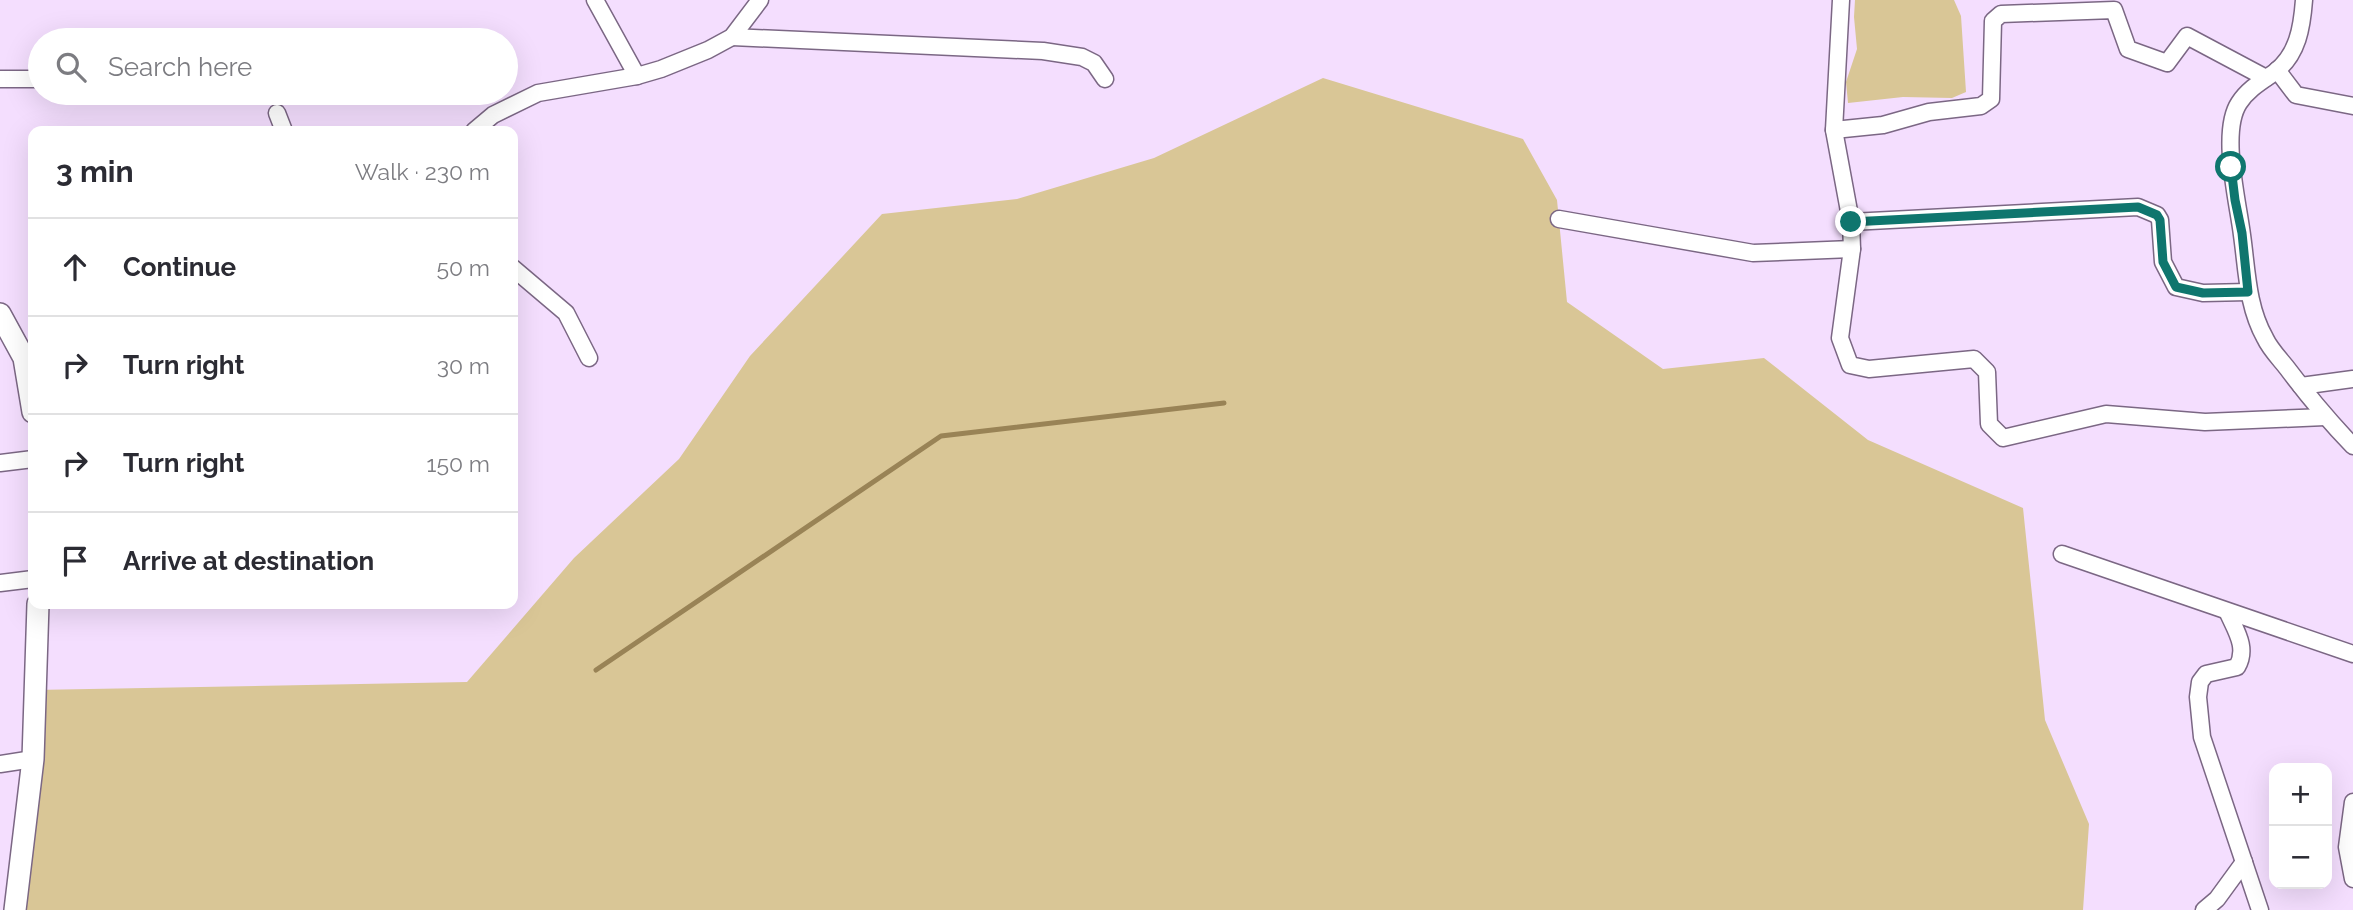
<!DOCTYPE html>
<meta charset="utf-8">
<style>
:root{--surface:#fff;--page:#f7f7f7;--text:#2b2b33;--muted:#7c7c81;--line:#e1e1e2}
body{margin:0;font-family:Raleway,sans-serif;background:var(--page);color:var(--text)}
.controls{position:absolute;right:21px;bottom:21px;display:grid;overflow:hidden;border-radius:14px;box-shadow:0 7px 28px #0002}
.controls button{width:63px;height:63px;display:grid;place-items:center;padding:0;border:0;border-bottom:2px solid var(--line);background:var(--surface);color:var(--text);font:35px sans-serif}
.stop{position:absolute;width:21px;height:21px;margin:-16px;border:5px solid #0f766e;border-radius:50%;background:#fff}
.stop.end{background:#0f766e;border-color:#fff;box-shadow:0 2px 7px #0008}
.list{margin:0;padding:0;list-style:none}
h2{display:flex;justify-content:space-between;align-items:center;height:91px;margin:0;padding:0 28px;font-size:30px}
h2 small{font-size:23px;font-weight:400;color:var(--muted)}
.list li{display:grid;grid-template-columns:46px 1fr auto;gap:21px;align-items:center;box-sizing:border-box;height:98px;padding:0 28px;border-top:2px solid var(--line)}
.list b{display:block;font-size:26px;white-space:nowrap}
.list em{font-size:23px;font-style:normal;color:var(--muted)}
.icon{flex:none;width:38px;height:38px;fill:none;stroke:currentColor;stroke-width:2;stroke-linecap:round;stroke-linejoin:round}
.map{position:relative;flex:none;width:2353px;height:910px;overflow:hidden}
.search{position:absolute;background:var(--surface);box-shadow:0 7px 28px #0002;left:28px;top:28px;width:490px;height:77px;display:flex;align-items:center;gap:18px;box-sizing:border-box;padding:0 24px;border-radius:38px;color:var(--muted);font-size:26px}
.panel{position:absolute;background:var(--surface);box-shadow:0 7px 28px #0002;left:28px;top:126px;width:490px;height:483px;border-radius:14px}
.map>svg:first-child{display:block}
.green{fill:#d9c696}
.lines{fill:none;stroke-linecap:round;stroke-linejoin:round}
.stream{stroke:#998356;stroke-width:5}
.minor-casing{stroke:#7b6784;stroke-width:19}
.tertiary-casing{stroke:#7b6784;stroke-width:24}
.minor{stroke:#fff;stroke-width:16}
.tertiary{stroke:#fff;stroke-width:21}
.route{stroke:#0f766e;stroke-width:9}
</style>
<div class="map">
<svg width="2353" height="910" viewBox="0 0 2353 910">
<rect width="100%" height="100%" fill="#f4defe"/>
<g class="green">
<polygon points="1855,0 1954,0 1961,16 1966,92 1952,98 1903,97 1848,103 1846,82 1857,49 1854,17"/>
<polygon points="1323,78 1523,139 1557,200 1567,302 1663,369 1764,358 1868,440 2023,508 2045,720 2089,824 2083,910 24,910 34,690 467,682 574,558 679,459 750,356 882,214 1017,199 1154,158"/>
</g>
<g class="lines">
<polyline class="stream" points="596,670 941,436 1224,403"/>
<g class="minor-casing">
<g id="minor">
<polyline points="595,0 637,76"/>
<polyline points="1841,0 1834,130 1851,222 1852,249 1840,338 1850,365 1869,369 1974,359 1987,372 1989,424 2003,438 2106,414 2205,422 2325,417"/>
<path d="M2304 0C2302 27 2298 54 2275 72 2262 81 2248 89 2239 103 2220 132 2238 202 2242 235 2247 270 2247 306 2265 338 2270 349 2280 359 2287 368 2308 396 2329 421 2353 446"/>
<polyline points="732,37 1043,51 1082,57 1094,63 1105,79"/>
<polyline points="2277,70 2296,95 2353,106"/>
<polyline points="0,79 40,79"/>
<polyline points="277,113 284,131"/>
<polyline points="1834,130 1883,125 1929,112 1981,106 1991,99 1993,21 2001,14 2114,10 2128,49 2167,63 2187,36 2266,78"/>
<polyline points="474,131 493,115 538,93 637,76 661,69 708,50 732,37 760,0"/>
<polyline points="1559,219 1753,253 1852,249"/>
<polyline points="1851,222 2138,207 2157,215 2160,220 2163,262 2176,287 2203,293 2248,292"/>
<polyline points="513,268 566,313 589,358"/>
<polyline points="2301,386 2353,379"/>
<polyline points="0,463 33,459"/>
<polyline points="2062,554 2353,654"/>
<polyline points="0,583 33,579"/>
<path d="M2228 613C2236 631 2248 648 2237 667L2206 674 2200 682 2198 697 2202 737 2260 910"/>
<polyline points="0,764 33,759"/>
<polyline points="2353,802 2347,847 2353,879"/>
<polyline points="2204,910 2217,899 2244,862"/>
</g>
</g>
<g class="tertiary-casing">
<g id="tertiary">
<polyline points="0,314 24,358 33,412"/>
<polyline points="15,910 33,759 38,604"/>
</g>
</g>
<use href="#minor" class="minor"/>
<use href="#tertiary" class="tertiary"/>
</g>
<g class="lines">
<polyline class="route" points="1851,222 2138,207 2157,215 2160,220 2163,262 2176,287 2203,293 2248,292 2242,233 2235,200 2231,167"/>
</g>
</svg>
<div class="controls">
<button>+</button>
<button>−</button>
</div>
<div class="stop" style="left:2231px;top:167px"></div>
<div class="stop end" style="left:1851px;top:222px"></div>
<div class="search"><svg class="icon" aria-label="search" viewBox="0 0 24 24"><circle cx="10" cy="10" r="6"/><path d="M15 15l6 6"/></svg>Search here</div>
<section class="panel">
<h2>3 min<small>Walk · 230 m</small></h2>
<ul class="list">
<li><svg class="icon" aria-label="ahead" viewBox="0 0 24 24"><path d="M12 20V5M6 11l6-6 6 6"/></svg><div><b>Continue</b></div><em>50 m</em></li>
<li><svg class="icon" aria-label="right" viewBox="0 0 24 24"><path d="M7 20v-9h11M14 6l5 5-5 5"/></svg><div><b>Turn right</b></div><em>30 m</em></li>
<li><svg class="icon" aria-label="right" viewBox="0 0 24 24"><path d="M7 20v-9h11M14 6l5 5-5 5"/></svg><div><b>Turn right</b></div><em>150 m</em></li>
<li><svg class="icon" aria-label="arrive" viewBox="0 0 24 24"><path d="M6 21V4h12l-3 4 3 4H6"/></svg><div><b>Arrive at destination</b></div></li>
</ul>
</section>
</div>
